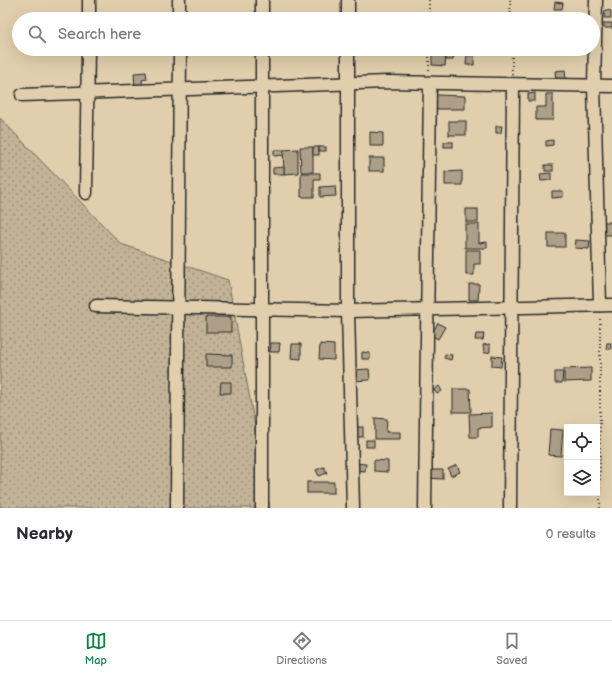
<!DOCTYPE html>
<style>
:root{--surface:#fff;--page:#f2f2f3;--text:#2b2b33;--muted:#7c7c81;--line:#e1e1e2;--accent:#0b8043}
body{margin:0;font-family:"Balsamiq Sans",sans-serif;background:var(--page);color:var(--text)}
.controls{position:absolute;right:12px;bottom:12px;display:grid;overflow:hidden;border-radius:0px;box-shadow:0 4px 16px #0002}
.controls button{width:36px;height:36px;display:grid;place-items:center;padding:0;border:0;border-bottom:1px solid var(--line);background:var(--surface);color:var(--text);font:20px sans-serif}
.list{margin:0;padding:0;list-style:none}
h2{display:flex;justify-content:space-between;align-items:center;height:52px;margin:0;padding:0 16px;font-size:17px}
h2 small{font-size:13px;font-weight:400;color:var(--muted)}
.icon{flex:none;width:22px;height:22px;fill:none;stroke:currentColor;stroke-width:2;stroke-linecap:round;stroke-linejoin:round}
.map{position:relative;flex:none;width:612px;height:508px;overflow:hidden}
.search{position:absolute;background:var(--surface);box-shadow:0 4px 16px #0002;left:12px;right:12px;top:12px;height:44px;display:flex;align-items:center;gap:10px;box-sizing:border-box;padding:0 14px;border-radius:22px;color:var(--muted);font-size:15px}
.sheet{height:112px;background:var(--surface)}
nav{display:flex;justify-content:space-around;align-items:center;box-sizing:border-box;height:56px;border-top:1px solid var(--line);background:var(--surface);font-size:11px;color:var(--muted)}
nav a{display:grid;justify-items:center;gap:2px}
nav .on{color:var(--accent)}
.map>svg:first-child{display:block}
.grass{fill:url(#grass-dots);stroke:#766f61}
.building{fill:#aea088;stroke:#2b2b2b}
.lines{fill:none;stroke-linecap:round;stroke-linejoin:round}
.minor-casing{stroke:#2b2b2b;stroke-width:15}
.path{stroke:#2b2b2b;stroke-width:2;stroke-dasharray:1 3;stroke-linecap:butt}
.minor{stroke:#e0ceac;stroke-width:12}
</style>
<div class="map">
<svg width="612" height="508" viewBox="0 0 612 508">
<defs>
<pattern id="grass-dots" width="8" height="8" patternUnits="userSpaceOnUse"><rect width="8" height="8" fill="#c2b397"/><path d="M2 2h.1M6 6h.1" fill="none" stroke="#9e927b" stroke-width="1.8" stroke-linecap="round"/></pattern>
</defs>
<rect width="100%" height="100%" fill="#e0ceac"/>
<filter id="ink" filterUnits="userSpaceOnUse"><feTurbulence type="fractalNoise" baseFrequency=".025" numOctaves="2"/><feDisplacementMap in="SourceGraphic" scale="8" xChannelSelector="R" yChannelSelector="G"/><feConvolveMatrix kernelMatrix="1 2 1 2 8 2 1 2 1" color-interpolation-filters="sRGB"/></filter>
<g filter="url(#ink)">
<polygon class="grass" points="0,118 121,244 228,280 270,508 0,508"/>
<g class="building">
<polygon points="555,2 563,3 562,9 554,9"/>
<polygon points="605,10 611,11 611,18 604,18"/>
<rect x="604" y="23" width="8" height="5"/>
<rect x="456" y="49" width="7" height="4"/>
<polygon points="432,53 446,54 445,66 432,65"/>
<polygon points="446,55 454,55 453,60 446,60"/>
<polygon points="467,55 474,55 474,65 466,65"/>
<polygon points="565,70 566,80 556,81 555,71"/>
<polygon points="146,72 147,79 142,80 143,88 135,88 134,73"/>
<polygon points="535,93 535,101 528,101 528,94"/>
<polygon points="546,94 553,94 553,120 536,120 536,107 546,107"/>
<polygon points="434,95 465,96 465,109 434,109"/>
<rect x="449" y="121" width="17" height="14"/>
<polygon points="496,126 502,126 501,133 496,133"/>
<polygon points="370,132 383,133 383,146 370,146"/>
<polygon points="553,140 553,145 546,146 546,141"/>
<rect x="444" y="142" width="9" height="5"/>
<polygon points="300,147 313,147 313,172 301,172"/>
<rect x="313" y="147" width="6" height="8"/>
<rect x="319" y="147" width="7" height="4"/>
<polygon points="298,149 298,173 284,174 283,150"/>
<polygon points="274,150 283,150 284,155 274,156"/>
<rect x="369" y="158" width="15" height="13"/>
<rect x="545" y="165" width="8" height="6"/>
<polygon points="284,167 284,174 273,174 273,168"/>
<polygon points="462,171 462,185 445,185 445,172"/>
<polygon points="301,173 320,173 320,179 314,179 314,197 301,197"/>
<polygon points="551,173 551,180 541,181 540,174"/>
<polygon points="335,186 336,196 320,197 320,187"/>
<polygon points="552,191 563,191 563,197 552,198"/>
<rect x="466" y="209" width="12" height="13"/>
<polygon points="603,222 612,222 612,235 604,235"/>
<polygon points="465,224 479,224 479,243 487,242 487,248 465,248"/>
<rect x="548" y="233" width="17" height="14"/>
<polygon points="576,240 590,241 589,249 575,248"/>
<polygon points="466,250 480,250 480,264 474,264 474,275 466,275"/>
<polygon points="469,284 479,284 478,300 469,300"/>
<rect x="206" y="317" width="25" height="15"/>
<polygon points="438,323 445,327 438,339 431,335"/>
<polygon points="476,334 484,334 483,340 475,340"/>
<polygon points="271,343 280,343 279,352 270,352"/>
<polygon points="607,343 611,343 611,349 606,349"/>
<polygon points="292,344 301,344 301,359 291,358"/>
<polygon points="320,344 334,345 334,360 319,359"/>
<polygon points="490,344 490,352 484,353 483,345"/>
<polygon points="362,352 370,353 370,359 362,359"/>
<polygon points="206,354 232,355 232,367 206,367"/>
<polygon points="445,354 452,355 451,360 444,358"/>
<polygon points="492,356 502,357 501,367 492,366"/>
<polygon points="591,368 591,381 564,382 564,369"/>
<polygon points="369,369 370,380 352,381 352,370"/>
<polygon points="555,372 563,372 562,383 555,383"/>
<polygon points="221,382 231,382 231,393 220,393"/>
<polygon points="439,386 442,391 437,394 434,390"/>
<polygon points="453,389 470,389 471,412 453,412"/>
<polygon points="492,413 492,427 478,428 478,437 470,437 469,414"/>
<polygon points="375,418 387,419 386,432 400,432 400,439 375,439"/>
<rect x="352" y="427" width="11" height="10"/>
<polygon points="550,429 563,430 561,456 548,455"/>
<rect x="366" y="440" width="8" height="7"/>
<polygon points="374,460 388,461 388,472 374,471"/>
<polygon points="354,463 366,464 365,471 354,470"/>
<polygon points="457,465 460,472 451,476 448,469"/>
<polygon points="324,467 327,473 319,476 316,470"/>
<polygon points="427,470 443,470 443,479 426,478"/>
<rect x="307" y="482" width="27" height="11"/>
</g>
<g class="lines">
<g class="minor-casing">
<g id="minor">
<polyline points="179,0 179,19"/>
<polyline points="262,0 262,19"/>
<polyline points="596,0 594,86 600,305"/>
<polyline points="89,19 89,0"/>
<polyline points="348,19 348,0"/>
<polyline points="348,49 348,311 353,508"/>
<polyline points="22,95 387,82 612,86"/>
<polyline points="86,193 88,49"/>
<polyline points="96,306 348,311 612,305"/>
<polyline points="177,508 180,49"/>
<polyline points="262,508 262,49"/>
<polyline points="425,508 430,83"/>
<polyline points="510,508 513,85"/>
</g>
</g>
<g class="path">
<polyline points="429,0 429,19"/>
<polyline points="510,0 511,19"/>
<polyline points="429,49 429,72"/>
<polyline points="512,49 512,74"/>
<polyline points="600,508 600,316"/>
</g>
<use href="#minor" class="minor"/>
</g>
</g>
</svg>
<div class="controls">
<button><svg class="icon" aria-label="locate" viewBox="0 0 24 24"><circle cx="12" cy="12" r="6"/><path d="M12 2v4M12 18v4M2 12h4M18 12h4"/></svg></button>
<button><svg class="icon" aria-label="layers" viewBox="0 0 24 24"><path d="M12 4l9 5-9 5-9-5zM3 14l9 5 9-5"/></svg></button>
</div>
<div class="search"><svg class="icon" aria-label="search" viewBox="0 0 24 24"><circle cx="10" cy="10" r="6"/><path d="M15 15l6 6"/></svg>Search here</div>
</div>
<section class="sheet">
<h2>Nearby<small>0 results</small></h2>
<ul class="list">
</ul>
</section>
<nav>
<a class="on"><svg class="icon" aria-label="map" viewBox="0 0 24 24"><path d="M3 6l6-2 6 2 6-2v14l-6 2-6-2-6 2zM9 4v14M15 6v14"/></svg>Map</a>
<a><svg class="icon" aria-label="directions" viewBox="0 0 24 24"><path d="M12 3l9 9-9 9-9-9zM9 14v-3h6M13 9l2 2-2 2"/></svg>Directions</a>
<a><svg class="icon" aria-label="saved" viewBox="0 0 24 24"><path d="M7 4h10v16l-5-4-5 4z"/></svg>Saved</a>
</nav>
